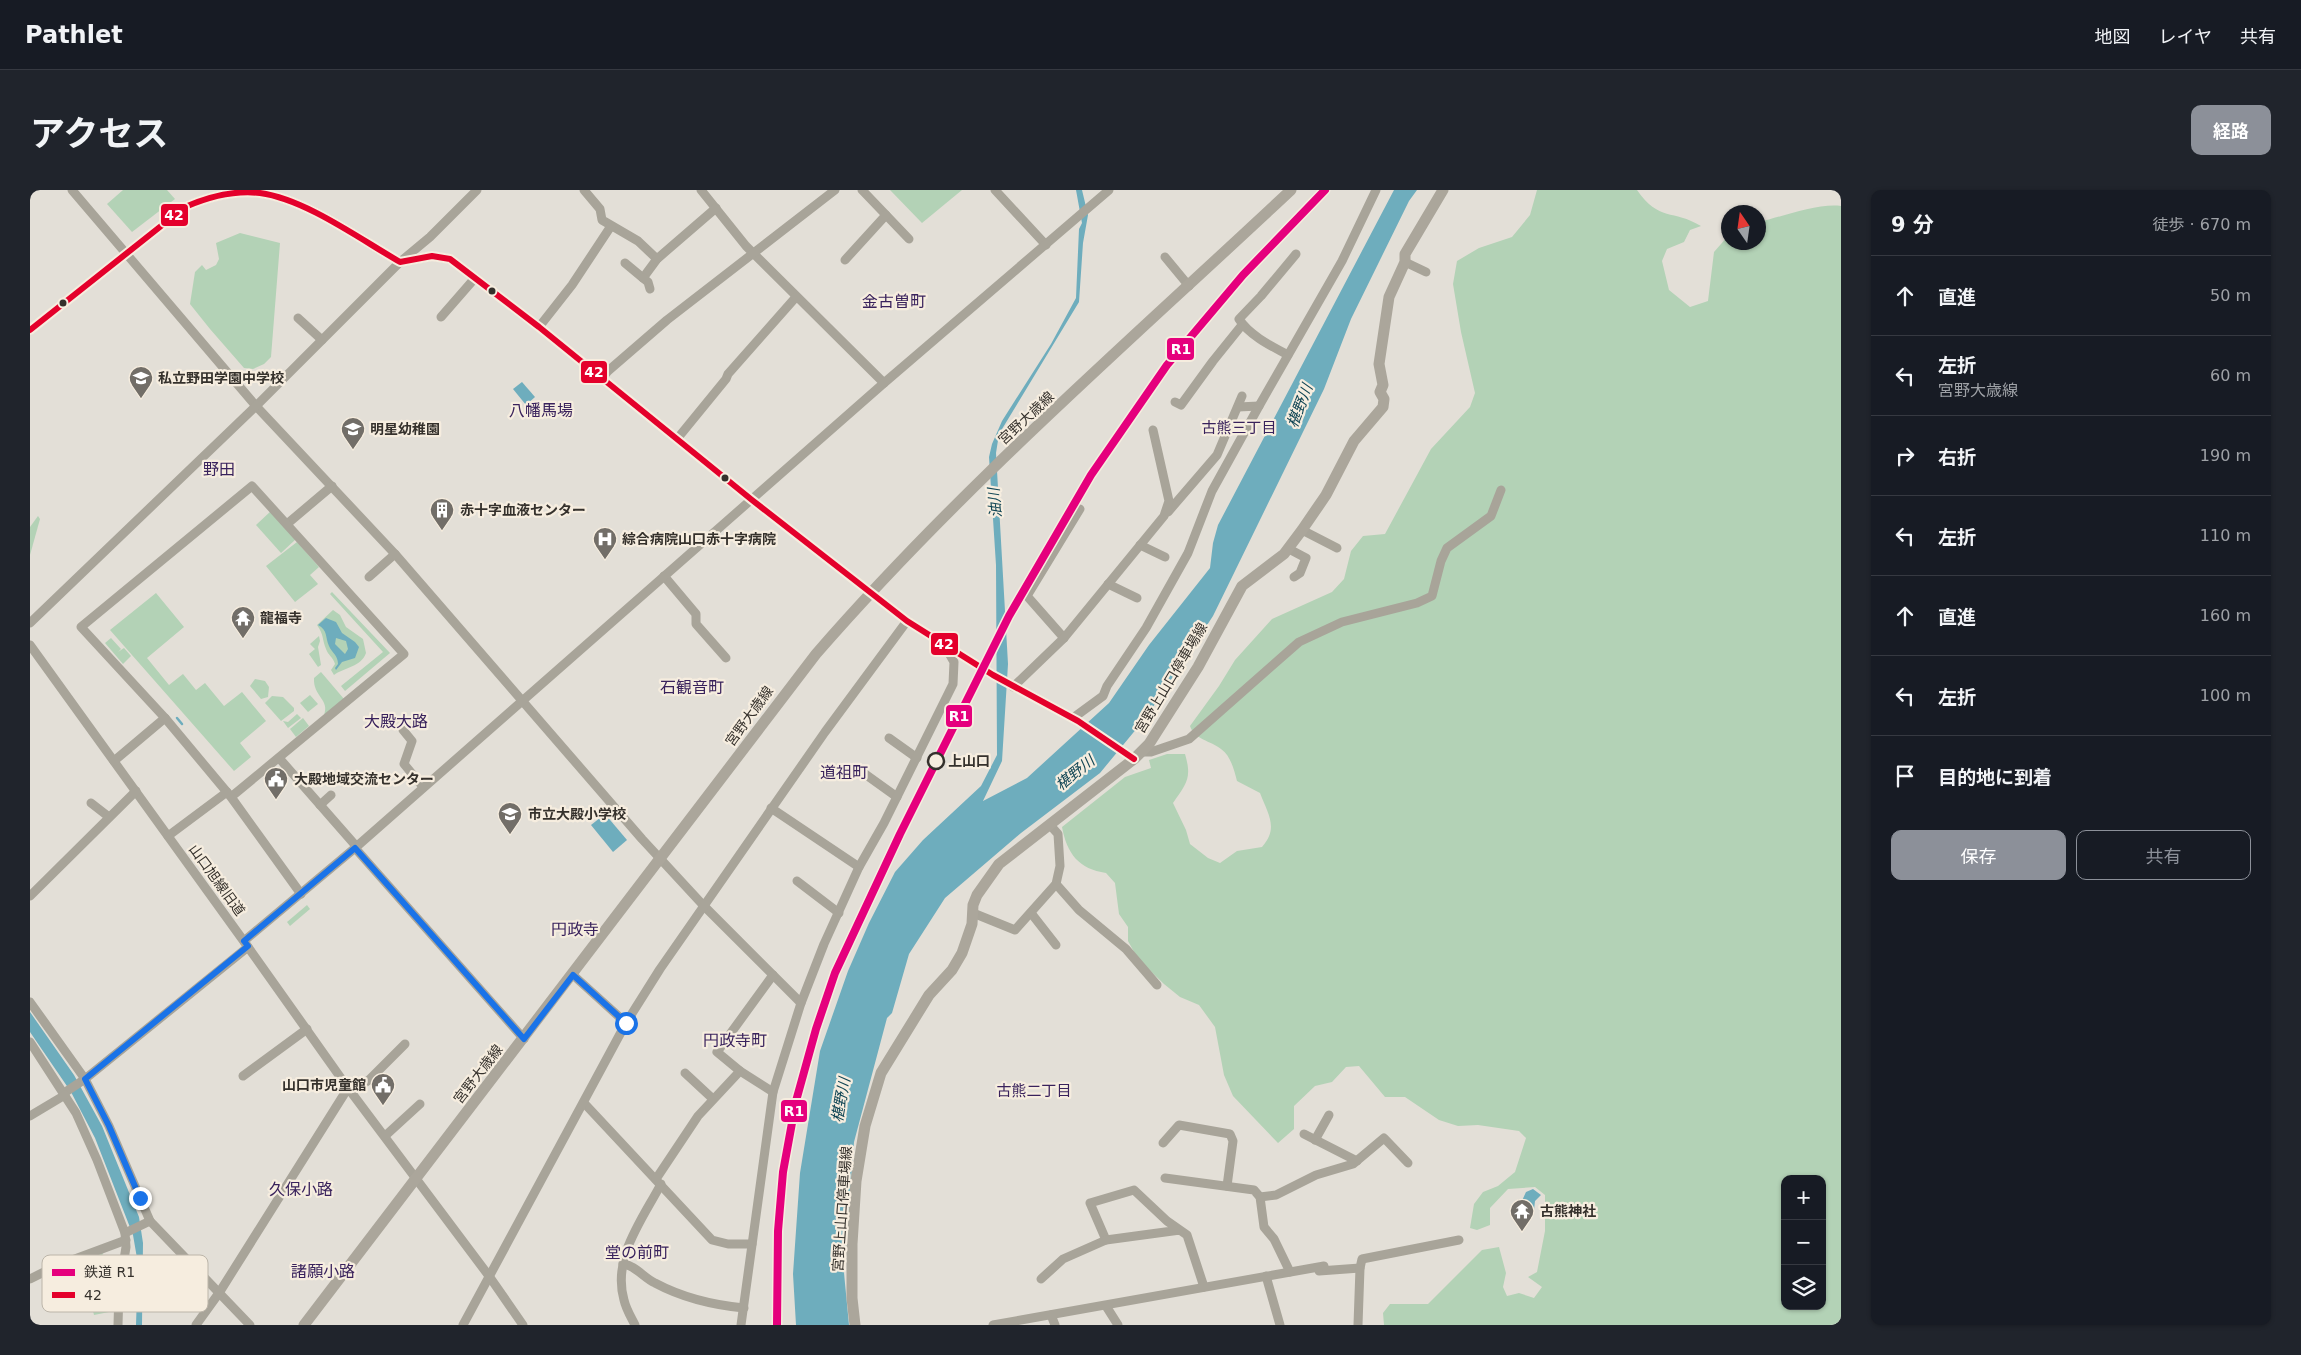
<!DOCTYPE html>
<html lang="ja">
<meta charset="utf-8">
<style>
:root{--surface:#171b24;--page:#20242c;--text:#f1f3f6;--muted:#9ea1a6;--line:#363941;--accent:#8c9099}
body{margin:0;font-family:"DejaVu Sans","Noto Sans JP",sans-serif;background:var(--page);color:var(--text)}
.controls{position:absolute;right:15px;bottom:15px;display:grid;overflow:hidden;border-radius:10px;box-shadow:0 1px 4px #0004}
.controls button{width:45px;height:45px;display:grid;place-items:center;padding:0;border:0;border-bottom:1px solid var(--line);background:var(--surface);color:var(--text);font:25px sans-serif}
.compass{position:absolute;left:1691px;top:15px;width:45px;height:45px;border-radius:50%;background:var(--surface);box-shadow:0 1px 4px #0004;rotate:347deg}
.stop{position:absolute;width:15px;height:15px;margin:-11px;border:4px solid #1a73e8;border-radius:50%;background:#fff}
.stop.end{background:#1a73e8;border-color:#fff;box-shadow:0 1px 5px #0008}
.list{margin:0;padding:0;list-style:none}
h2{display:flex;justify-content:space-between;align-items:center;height:65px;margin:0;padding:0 20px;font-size:21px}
h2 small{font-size:16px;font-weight:400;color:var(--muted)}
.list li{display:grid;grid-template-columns:32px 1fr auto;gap:15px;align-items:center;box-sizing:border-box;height:80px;padding:0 20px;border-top:1px solid var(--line)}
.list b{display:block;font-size:19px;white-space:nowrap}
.list p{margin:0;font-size:16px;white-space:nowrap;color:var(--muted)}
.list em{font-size:16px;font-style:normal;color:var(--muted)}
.actions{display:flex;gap:10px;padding:15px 20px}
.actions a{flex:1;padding:11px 0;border:1px solid var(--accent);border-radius:10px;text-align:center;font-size:18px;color:var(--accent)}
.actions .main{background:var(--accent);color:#fff}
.icon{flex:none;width:28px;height:28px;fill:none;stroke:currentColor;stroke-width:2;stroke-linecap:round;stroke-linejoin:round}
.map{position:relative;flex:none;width:1811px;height:1135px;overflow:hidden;border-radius:10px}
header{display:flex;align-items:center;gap:30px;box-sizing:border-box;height:70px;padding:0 25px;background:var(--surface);border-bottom:1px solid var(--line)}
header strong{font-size:24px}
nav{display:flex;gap:28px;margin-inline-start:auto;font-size:18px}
.intro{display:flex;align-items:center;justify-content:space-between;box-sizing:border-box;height:120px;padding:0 30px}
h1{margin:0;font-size:35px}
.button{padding:12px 22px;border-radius:10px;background:var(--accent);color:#fff;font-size:18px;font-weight:700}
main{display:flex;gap:30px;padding:0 30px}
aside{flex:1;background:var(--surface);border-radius:10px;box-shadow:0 1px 4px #0004}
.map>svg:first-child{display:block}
.green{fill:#b3d2b6;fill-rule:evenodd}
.water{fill:#6eadbd;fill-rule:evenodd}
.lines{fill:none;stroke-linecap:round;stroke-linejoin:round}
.stream{stroke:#6eadbd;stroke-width:2.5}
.minor{stroke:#a8a499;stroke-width:9}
.major{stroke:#aba69b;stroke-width:11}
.bus-1-casing{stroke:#f6eddf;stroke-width:10}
.bus-1{stroke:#e4002b;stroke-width:6}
.rail-1-casing{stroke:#f6eddf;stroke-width:11}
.rail-1{stroke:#e5007d;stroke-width:8}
.route{stroke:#1a73e8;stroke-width:6}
.bus-dot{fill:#35312c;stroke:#f6eddf;stroke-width:2}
.stop-dot{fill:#f6eddf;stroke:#35312c;stroke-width:2.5}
.labels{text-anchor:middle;stroke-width:4.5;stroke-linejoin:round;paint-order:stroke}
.poi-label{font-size:14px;font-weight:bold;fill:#35312c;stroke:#f6eddf;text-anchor:start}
.street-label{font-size:14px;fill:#35312c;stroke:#f6eddf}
.stop-label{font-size:14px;font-weight:bold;fill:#35312c;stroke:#f6eddf;text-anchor:start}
.water-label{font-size:15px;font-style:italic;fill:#104554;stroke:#f6eddf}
.neighbourhood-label{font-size:15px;fill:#39225c;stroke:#f6eddf}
.quarter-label{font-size:16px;fill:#39225c;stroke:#f6eddf}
.key{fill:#f6eddf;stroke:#bcb5a9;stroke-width:1}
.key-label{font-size:14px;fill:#35312c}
.line-badge{stroke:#f6eddf;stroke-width:2}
.badge-label{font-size:14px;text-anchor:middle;font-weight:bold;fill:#fff}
</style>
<header>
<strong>Pathlet</strong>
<nav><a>地図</a><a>レイヤ</a><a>共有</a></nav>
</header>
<div class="intro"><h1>アクセス</h1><a class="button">経路</a></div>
<main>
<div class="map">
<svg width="1811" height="1135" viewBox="0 0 1811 1135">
<rect width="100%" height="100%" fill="#e3dfd7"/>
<g class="green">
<polygon points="93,0 137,0 145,9 102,42 77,14"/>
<polygon points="860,0 932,0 892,33"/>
<path d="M1507 0H1607C1629 32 1643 19 1671 36L1660 40 1654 52 1637 59 1632 71 1639 100 1660 117 1678 111 1684 62 1698 46V52H1728L1729 32C1751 27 1788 13 1811 16V1135H1354L1353 1123 1360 1114H1398L1452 1060 1469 1057 1476 1083 1473 1097 1477 1106 1489 1103 1504 1108 1512 1097 1498 1087 1507 1082 1515 1041V1005L1505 997 1478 999 1460 1018V1035L1447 1040 1440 1038 1444 1014 1453 1002 1468 996 1485 982 1496 948 1489 941 1448 935 1428 936 1409 930 1375 907H1355L1329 876 1316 877 1302 892 1285 896 1264 916V939L1248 953 1203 906 1194 885 1185 837 1169 815 1150 807 1134 794 1108 769 1098 751V737L1089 724 1085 693 1076 683C1049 679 1037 664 1032 637L1095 587 1121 578 1119 570 1137 564H1155C1162 588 1157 593 1143 613L1156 640 1160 654 1178 668 1190 673 1207 661 1232 657C1249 638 1238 624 1230 603L1207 591C1204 580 1201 566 1191 559 1181 551 1164 549 1160 536L1189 496 1205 470 1242 429 1302 402 1314 389 1321 361 1333 346 1355 344 1401 259 1440 217 1445 203 1431 142 1423 94 1427 71 1449 58 1482 47 1500 25ZM1755 989H1792V1116H1755Z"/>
<polygon points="210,43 250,53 241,167 234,174 223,179 214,178 180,139 160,114 165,82 172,75 176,80 186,75 189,69 186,53"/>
<polygon points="241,321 266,349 251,363 226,335"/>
<polygon points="8,326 10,329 0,365 0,337"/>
<polygon points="267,352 289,377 280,385 288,394 265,412 236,376"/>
<polygon points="302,402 360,463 315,501 311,496 353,462 300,404"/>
<polygon points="126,403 154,437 117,468 139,495 153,484 166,500 175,493 194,516 212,502 236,531 210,553 221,567 204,581 80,440"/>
<path d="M303 420 310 425 316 437 333 449 336 463C331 477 315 477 304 485L301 480 305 474C303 467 298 465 296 459 292 449 294 445 287 435Z"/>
<polygon points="289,446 290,451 288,457 291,475 288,477 279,464 285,459 280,454"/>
<polygon points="81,448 91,459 88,462 94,458 101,466 93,474 75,453"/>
<path d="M291 482 314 509 294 525C300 509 283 507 284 488Z"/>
<polygon points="225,489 235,491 239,497 238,507 231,509 220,496"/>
<polygon points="280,505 288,514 278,522 270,513"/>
<polygon points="242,506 253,507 264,518 264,521 251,531 235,513"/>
<polygon points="267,524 271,528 258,538 253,531 258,532"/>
<polygon points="273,528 279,536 266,547 260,539"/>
<polygon points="277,715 280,719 260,736 257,732"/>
<polygon points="74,1062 68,1072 32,1079 31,1077"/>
<polygon points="70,1076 82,1084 79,1122 64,1125 59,1105 39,1108 34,1084"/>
</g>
<g class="water">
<polygon points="1046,0 1052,0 1058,25 1053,53 1049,112 969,244 966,263 978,474 972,571 953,611 997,588 1079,513 1119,455 1180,378 1183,353 1188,335 1364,0 1387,0 1379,11 1321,129 1294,199 1183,426 1117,526 1070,583 991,643 915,708 879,764 862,823 857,828 824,952 814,1083 819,1135 766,1135 763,1084 770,983 790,861 818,781 839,733 865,682 893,650 951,596 967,565 966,375 959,267 962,254 972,231 1021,154 1046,108 1049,39 1052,33"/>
<polygon points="492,192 505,207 496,215 483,199"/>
<path d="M296 428 306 432 312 443 325 452 329 457 325 468 312 472 306 480 305 478 308 474C308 465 302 463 299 456 295 447 298 440 288 435ZM306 448 316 451 318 459 315 464 305 454Z"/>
<polygon points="575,624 597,650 583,662 561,635"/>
<polygon points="0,822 44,885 72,936 109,1027 113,1053 112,1135 106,1135 108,1074 103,1045 65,948 41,902 0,842"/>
<polygon points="1503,999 1511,1005 1505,1011 1504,1020 1495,1019 1490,1015 1496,1002"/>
</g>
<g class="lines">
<polyline class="stream" points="147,528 152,534"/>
<g class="minor">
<polyline points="42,0 226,216 365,364 612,649 673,715 771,813"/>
<polyline points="554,0 570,19 572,30 608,51 627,69"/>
<polyline points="671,0 716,56 854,193"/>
<polyline points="832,0 879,49"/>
<polyline points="965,0 1016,55"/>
<polyline points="1135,67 1159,96"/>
<polyline points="815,70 856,25"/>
<polyline points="1375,72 1396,82"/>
<polyline points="595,73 613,88 627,69 686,18"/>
<polyline points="613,88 618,92 620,99"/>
<polyline points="411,127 445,88"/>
<polyline points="268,128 292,150"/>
<polyline points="509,137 542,95 581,36"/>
<path d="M0 140 155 17C178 7 204 0 230 3 275 9 330 49 370 72L402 66 420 69 509 137 722 310 877 431 963 485 1048 531 1104 569"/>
<path d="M1258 165C1241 156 1219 145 1209 129L1231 106 1266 64"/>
<polyline points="572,188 578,181 637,130 805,0"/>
<polyline points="1145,212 1151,215 1183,171 1212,135"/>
<polyline points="1208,217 1229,216"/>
<polyline points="647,249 696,189 698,184 766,107"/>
<polyline points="1138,322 1187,265 1212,206"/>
<polyline points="257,334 302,296"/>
<polyline points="1272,340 1307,358"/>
<polyline points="1110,355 1135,367"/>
<polyline points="1259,359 1276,368 1270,383 1264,387"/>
<polyline points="634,386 666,424 666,434 696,468"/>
<polyline points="339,387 365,364"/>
<polyline points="1078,394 1107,408"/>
<polyline points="0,433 226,216 370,72 400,47 447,0"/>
<polyline points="1034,448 997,406 1050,319"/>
<polyline points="0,455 218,757 318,898 459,1086 493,1135"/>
<polyline points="983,497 1034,448 1134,326 1139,311 1123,240"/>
<polyline points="1043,528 1073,506 1077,496 1116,438 1158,363 1182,301 1229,216 1312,71 1346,0"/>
<polyline points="373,540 382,551 374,574 393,597"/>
<polyline points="859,548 887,568"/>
<polyline points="1112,562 1121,562 1159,549 1269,452 1312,432 1387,413 1402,406 1411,371 1417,358 1461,326 1471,300"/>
<polyline points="249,568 326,656"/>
<polyline points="84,571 135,528"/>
<polyline points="828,579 867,607"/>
<polyline points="201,607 374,464 222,296 51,437 135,528 201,607 271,704"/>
<polyline points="61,613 79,627"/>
<polyline points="290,615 301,605"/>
<polyline points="741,618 829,677"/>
<polyline points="138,646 197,602"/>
<polyline points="325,658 494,849"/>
<polyline points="767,691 809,723"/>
<polyline points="1026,694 1049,720 1096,759 1127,795"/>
<polyline points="0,706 106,601"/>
<polyline points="943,723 985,740 1026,694 1030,676 1028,644 1020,635"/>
<polyline points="1001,723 1026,755"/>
<polyline points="214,751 325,658 854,193 1079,0"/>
<polyline points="543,785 596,833"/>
<polyline points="0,812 55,889 79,936 120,1031 220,1135"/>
<polyline points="0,852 46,923 67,970 95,1043 96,1057 89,1101 88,1135"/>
<polyline points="710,881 687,862 743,785"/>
<polyline points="655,883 683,909"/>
<polyline points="213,886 277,839"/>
<polyline points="321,902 339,890 375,854"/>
<polyline points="34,903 55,889 218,757"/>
<polyline points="554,913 682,1050 698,1054 722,1054"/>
<polyline points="0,926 35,905"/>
<polyline points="1274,944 1327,971"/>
<polyline points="355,946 390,914"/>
<polyline points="1285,950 1299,925"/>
<polyline points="1133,953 1149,935 1200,944 1203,951 1197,996"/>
<polyline points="1135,988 1224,1000 1230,1007 1234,1037 1244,1049 1260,1082"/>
<polyline points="626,989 668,926 710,881 743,902"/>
<polyline points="1230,1007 1246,1005 1286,985 1323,974 1354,948 1378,973"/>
<polyline points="1150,1040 1076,1050 1060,1013 1104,1000 1137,1031 1157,1045 1174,1097"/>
<polyline points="95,1043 120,1031"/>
<path d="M593 1074C605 1075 614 1088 625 1093 653 1108 683 1115 714 1118"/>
<polyline points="1289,1081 1330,1078 1332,1069 1429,1050"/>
<polyline points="1236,1086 1250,1135"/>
<polyline points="0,1089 26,1076 96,1050"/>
<polyline points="1011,1089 1033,1069 1076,1050"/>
<polyline points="1076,1116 1088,1135"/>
<polyline points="1021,1125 1025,1135"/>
<polyline points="166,1135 189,1103 318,898"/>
<polyline points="433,1135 596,833 630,779 795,542 877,431"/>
<path d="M605 1135C601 1127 596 1119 594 1110 582 1068 612 1030 631 994"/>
<polyline points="711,1135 743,902 771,813 794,754 829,677 854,633 923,494 924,472 916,458"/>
<polyline points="963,1135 1294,1076"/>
<polyline points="1328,1135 1330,1078"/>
</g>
<g class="major">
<path d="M274 1135 786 464C931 297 1100 151 1261 0"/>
<polyline points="825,1135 822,1108 822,1054 826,991 835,936 851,883 899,805 922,780 932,763 942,734 943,715 947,705 969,674 1104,569 1119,554 1168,477 1212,396 1254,364 1272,340 1296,305 1324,251 1353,217 1354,209 1350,202 1353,195 1349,174 1359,107 1375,72 1375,64 1413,0"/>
</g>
<g class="bus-1-casing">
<path id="bus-1" d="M0 140 155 17C178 7 204 0 230 3 275 9 330 49 370 72L402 66 420 69 509 137 722 310 877 431 963 485 1048 531 1104 569"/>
</g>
<use href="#bus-1" class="bus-1"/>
<g class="rail-1-casing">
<polyline id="rail-1" points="747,1135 748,1041 753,982 766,911 786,839 805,783 870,644 979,426 1061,285 1137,175 1213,85 1295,0"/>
</g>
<use href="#rail-1" class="rail-1"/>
</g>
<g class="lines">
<polyline class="route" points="110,1008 79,936 55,889 218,756 214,751 325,658 494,849 543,785 596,833"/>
</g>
<defs>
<g id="school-pin" transform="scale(1.25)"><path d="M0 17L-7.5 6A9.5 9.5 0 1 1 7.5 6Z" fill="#726e68" stroke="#f6eddf"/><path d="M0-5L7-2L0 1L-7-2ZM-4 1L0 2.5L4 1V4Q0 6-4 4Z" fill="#fff"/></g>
<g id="building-pin" transform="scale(1.25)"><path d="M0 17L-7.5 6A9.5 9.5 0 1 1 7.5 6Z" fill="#726e68" stroke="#f6eddf"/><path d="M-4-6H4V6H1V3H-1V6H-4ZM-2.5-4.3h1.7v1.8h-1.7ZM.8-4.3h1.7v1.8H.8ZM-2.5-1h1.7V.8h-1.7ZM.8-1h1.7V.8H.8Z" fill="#fff"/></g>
<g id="hospital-pin" transform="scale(1.25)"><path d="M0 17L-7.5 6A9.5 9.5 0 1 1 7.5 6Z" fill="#726e68" stroke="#f6eddf"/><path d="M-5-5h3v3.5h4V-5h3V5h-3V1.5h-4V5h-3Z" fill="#fff"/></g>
<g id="temple-pin" transform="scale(1.25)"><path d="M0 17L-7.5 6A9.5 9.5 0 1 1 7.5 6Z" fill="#726e68" stroke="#f6eddf"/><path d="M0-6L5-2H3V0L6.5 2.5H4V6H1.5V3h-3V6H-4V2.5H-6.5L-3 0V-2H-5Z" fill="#fff"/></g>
<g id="civic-pin" transform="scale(1.25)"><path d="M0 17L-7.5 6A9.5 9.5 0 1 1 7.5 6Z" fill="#726e68" stroke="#f6eddf"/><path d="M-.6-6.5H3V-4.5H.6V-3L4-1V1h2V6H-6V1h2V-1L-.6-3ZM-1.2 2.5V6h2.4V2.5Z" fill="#fff"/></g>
</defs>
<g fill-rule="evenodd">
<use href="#school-pin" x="111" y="188"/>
<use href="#school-pin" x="323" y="239"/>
<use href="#building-pin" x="412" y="320"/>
<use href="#hospital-pin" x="575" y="349"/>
<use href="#temple-pin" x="213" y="428"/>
<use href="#civic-pin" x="246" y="589"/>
<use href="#school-pin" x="480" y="624"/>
<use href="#civic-pin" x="353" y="895"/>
<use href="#temple-pin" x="1492" y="1021"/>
</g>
<g class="bus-dot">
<circle cx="462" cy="101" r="4.5"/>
<circle cx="33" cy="113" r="4.5"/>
<circle cx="695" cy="288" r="4.5"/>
</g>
<circle class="stop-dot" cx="906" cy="571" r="8"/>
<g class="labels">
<g class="poi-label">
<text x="128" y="193">私立野田学園中学校</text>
<text x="340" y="244">明星幼稚園</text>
<text x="430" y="325">赤十字血液センター</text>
<text x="592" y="354">綜合病院山口赤十字病院</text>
<text x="230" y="433">龍福寺</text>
<text x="264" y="594">大殿地域交流センター</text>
<text x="498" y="629">市立大殿小学校</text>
<text x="336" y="900" text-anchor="end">山口市児童館</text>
<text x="1510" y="1026">古熊神社</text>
</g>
<g class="street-label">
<text transform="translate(996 228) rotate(-43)" y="5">宮野大歳線</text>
<text transform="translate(1141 488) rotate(-59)" y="5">宮野上山口停車場線</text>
<text transform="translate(719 526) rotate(-54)" y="5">宮野大歳線</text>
<text transform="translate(187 690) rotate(54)" y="5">山口旭線旧道</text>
<text transform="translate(448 884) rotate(-52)" y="5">宮野大歳線</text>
<text transform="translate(812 1019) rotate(-86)" y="5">宮野上山口停車場線</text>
</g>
<g class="stop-label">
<text x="918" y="576">上山口</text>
</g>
<g class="water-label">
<text transform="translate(1270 216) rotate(-69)" y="5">椹野川</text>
<text transform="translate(965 313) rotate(-95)" y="5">油川</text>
<text transform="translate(1045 583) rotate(-39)" y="5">椹野川</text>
<text transform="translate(811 910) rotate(-80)" y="5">椹野川</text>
</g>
<g class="neighbourhood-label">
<text x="1209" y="243">古熊三丁目</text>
<text x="1004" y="906">古熊二丁目</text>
</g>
<g class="quarter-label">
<text x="864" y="117">金古曽町</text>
<text x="511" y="226">八幡馬場</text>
<text x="189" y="285">野田</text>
<text x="662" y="503">石観音町</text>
<text x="366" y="537">大殿大路</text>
<text x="814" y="588">道祖町</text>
<text x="545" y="745">円政寺</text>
<text x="705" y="856">円政寺町</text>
<text x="271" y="1005">久保小路</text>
<text x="607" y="1068">堂の前町</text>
<text x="293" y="1087">諸願小路</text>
</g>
</g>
<rect x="12" y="1065" width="166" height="57" rx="8" class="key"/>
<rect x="22" y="1079" width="23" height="7" fill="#e5007d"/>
<rect x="22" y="1102" width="23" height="6" fill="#e4002b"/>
<g class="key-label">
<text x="54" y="1087">鉄道 R1</text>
<text x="54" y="1110">42</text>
</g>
<g class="line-badge">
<rect x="130" y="13" width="29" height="24" rx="5" fill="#e4002b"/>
<rect x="1136" y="147" width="29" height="24" rx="5" fill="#e5007d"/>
<rect x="550" y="170" width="28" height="24" rx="5" fill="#e4002b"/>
<rect x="900" y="442" width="29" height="24" rx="5" fill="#e4002b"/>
<rect x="915" y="514" width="28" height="24" rx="5" fill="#e5007d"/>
<rect x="750" y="909" width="28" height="24" rx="5" fill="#e5007d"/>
</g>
<g class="badge-label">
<text x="144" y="30">42</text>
<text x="1151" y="164">R1</text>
<text x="564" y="187">42</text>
<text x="914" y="459">42</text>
<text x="929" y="531">R1</text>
<text x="764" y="926">R1</text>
</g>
</svg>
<div class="controls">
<button>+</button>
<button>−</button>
<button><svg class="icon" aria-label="layers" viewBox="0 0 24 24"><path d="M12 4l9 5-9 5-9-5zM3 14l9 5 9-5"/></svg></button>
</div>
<svg class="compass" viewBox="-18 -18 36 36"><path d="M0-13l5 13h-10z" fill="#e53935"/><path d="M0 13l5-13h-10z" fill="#9ea1a6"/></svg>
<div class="stop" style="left:596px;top:833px"></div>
<div class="stop end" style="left:110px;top:1008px"></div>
</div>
<aside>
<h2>9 分<small>徒歩 · 670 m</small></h2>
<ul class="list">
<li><svg class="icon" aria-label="ahead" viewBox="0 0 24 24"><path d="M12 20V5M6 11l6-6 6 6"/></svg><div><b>直進</b></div><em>50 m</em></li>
<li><svg class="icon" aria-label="left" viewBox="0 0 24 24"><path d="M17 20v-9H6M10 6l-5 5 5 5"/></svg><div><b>左折</b><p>宮野大歳線</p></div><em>60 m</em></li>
<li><svg class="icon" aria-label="right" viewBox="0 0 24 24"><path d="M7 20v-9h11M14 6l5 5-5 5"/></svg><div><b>右折</b></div><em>190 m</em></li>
<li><svg class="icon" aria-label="left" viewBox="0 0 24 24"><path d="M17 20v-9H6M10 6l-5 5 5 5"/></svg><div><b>左折</b></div><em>110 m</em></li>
<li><svg class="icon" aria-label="ahead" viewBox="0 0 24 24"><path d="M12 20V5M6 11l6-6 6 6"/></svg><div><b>直進</b></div><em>160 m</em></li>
<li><svg class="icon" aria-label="left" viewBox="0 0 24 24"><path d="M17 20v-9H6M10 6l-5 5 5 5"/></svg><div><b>左折</b></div><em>100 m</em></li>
<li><svg class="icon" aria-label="arrive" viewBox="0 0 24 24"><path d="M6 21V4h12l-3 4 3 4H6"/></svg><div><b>目的地に到着</b></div></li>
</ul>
<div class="actions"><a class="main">保存</a><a>共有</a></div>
</aside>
</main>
